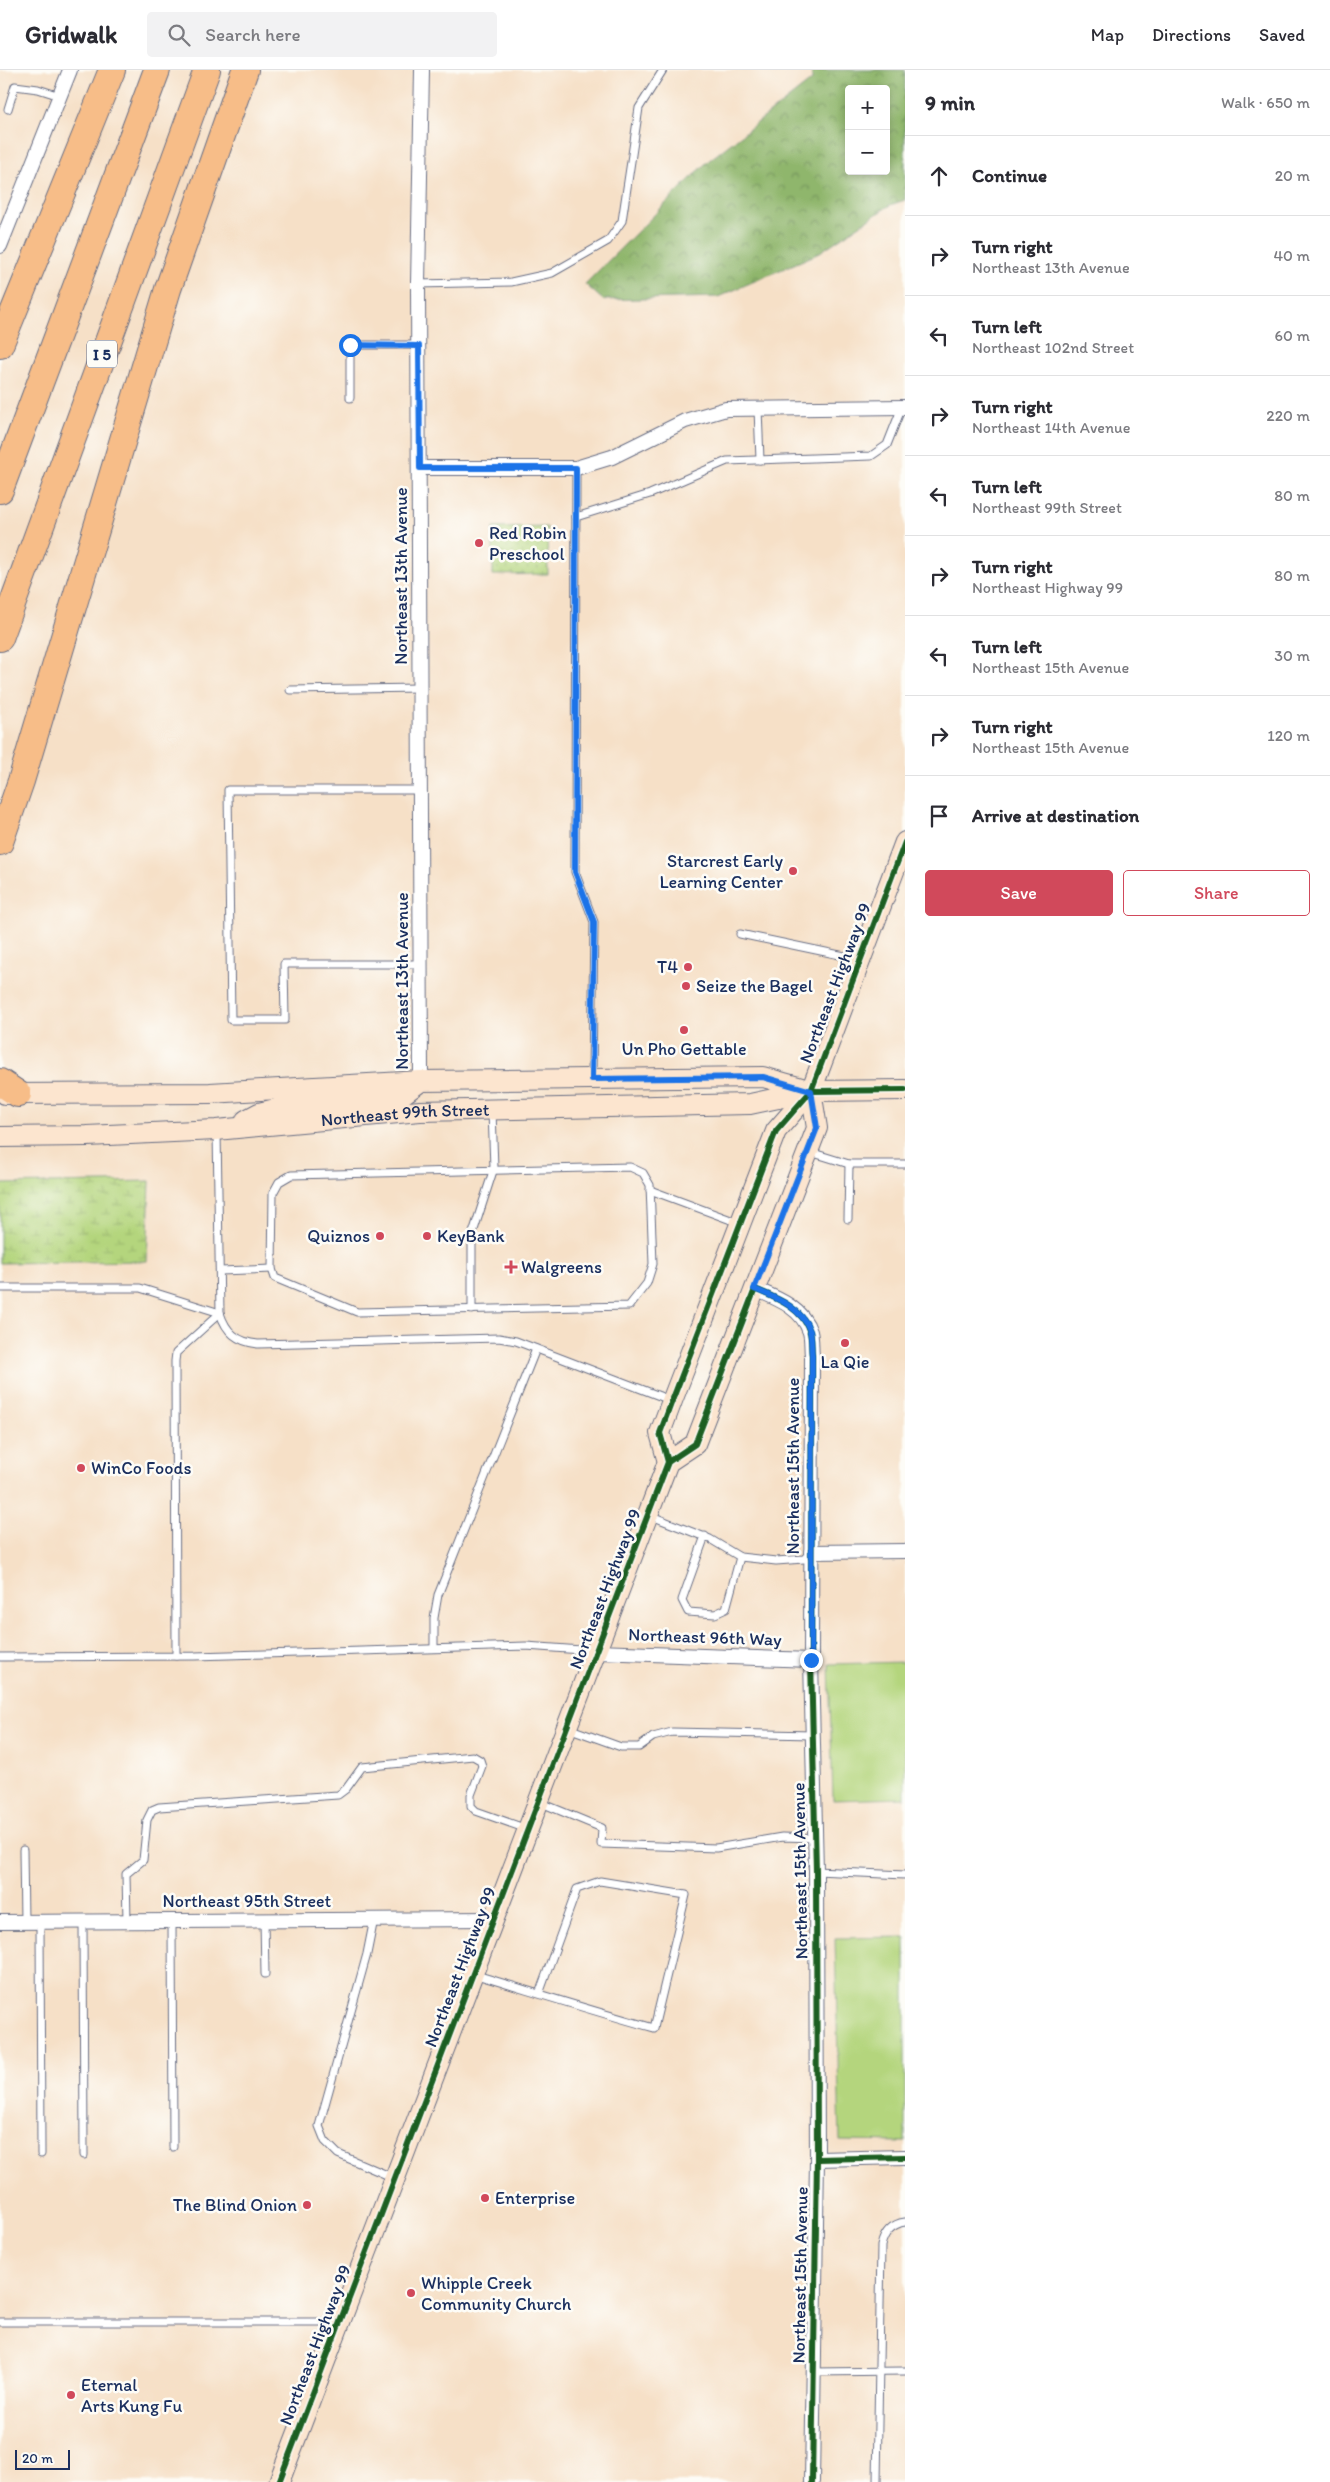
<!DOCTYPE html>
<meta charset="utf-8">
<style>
:root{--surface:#fff;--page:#f2f2f3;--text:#2b2b33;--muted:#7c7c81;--line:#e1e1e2;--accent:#d1495b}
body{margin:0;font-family:Itim,sans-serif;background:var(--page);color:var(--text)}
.controls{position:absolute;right:15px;top:15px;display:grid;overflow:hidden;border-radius:5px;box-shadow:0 2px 8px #0003}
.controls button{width:45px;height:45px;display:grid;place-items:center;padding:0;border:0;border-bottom:1px solid var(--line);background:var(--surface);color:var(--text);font:25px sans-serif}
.scale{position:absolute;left:15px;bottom:12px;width:55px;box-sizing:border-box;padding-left:5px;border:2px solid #1b2f5e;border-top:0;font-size:14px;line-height:18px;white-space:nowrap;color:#1b2f5e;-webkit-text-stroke:4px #fdfcf7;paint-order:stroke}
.stop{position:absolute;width:15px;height:15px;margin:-11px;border:4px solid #1a73e8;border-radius:50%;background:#fff}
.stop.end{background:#1a73e8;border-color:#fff;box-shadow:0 1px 5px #0008}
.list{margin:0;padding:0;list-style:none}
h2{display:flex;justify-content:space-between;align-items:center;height:65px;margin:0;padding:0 20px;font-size:21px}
h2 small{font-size:16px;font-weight:400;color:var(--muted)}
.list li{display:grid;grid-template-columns:32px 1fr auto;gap:15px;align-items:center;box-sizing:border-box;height:80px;padding:0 20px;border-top:1px solid var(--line)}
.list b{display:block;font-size:19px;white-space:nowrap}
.list p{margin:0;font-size:16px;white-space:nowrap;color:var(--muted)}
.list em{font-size:16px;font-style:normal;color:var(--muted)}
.actions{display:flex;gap:10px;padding:15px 20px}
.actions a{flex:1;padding:11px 0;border:1px solid var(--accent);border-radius:5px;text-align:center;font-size:18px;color:var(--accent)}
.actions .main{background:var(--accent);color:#fff}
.icon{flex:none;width:28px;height:28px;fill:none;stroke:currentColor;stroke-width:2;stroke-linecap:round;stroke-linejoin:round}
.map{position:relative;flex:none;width:905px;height:2412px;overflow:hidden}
header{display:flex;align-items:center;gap:30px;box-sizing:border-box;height:70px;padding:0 25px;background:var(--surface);border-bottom:1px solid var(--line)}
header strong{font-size:24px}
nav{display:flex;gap:28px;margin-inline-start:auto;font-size:18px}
.search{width:350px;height:45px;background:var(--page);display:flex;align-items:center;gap:12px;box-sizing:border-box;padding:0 18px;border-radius:5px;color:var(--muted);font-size:19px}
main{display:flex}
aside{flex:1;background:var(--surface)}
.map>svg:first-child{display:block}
.grass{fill:#b4d57d;stroke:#68826e}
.forest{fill:url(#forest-crowns);stroke:#557265;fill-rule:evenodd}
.wetland{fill:url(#wetland-marsh);stroke:#68826e}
.park{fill:url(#park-dots);stroke:#68826e}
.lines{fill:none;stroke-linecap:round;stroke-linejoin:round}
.lane-casing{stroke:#686d83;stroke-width:9}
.street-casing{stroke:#686d83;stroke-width:16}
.secondary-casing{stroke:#686d83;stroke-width:22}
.highway-casing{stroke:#686d83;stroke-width:28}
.lane{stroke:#fff;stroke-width:7}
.street{stroke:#fff;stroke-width:14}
.secondary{stroke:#fce5cf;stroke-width:20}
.highway{stroke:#f7bd88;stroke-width:26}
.cycleway-casing{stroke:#fdfcf7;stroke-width:9}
.cycleway{stroke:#1b5e20;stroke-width:6}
.route{stroke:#1a73e8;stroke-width:6}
.poi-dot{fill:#d1495b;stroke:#fdfcf7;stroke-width:2}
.labels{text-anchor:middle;stroke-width:5;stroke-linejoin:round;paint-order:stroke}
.shield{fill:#fdfcf7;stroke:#5f6c8c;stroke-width:1}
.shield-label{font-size:16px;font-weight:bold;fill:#1b2f5e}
.poi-label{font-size:18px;fill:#1b2f5e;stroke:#fdfcf7;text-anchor:start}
.street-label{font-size:18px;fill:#1b2f5e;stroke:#fdfcf7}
</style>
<header>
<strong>Gridwalk</strong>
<div class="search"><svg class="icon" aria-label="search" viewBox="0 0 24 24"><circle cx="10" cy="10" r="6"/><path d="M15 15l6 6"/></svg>Search here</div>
<nav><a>Map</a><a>Directions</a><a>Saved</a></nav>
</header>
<main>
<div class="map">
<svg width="905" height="2412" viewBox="0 0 905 2412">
<defs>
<pattern id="forest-crowns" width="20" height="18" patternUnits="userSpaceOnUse" patternTransform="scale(1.25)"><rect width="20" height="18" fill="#8fb66c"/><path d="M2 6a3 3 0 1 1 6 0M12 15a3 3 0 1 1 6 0" fill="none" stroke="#74945c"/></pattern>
<pattern id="wetland-marsh" width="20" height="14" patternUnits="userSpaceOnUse" patternTransform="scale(1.25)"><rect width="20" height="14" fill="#b4d57d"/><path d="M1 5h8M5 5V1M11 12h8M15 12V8" fill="none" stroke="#9ab76e"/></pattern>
<pattern id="park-dots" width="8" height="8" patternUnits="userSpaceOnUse" patternTransform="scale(1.25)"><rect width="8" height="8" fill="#b4d57d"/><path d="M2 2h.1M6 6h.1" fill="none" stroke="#9ab76e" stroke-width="1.8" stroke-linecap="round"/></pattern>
</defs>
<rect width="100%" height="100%" fill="#fdfcf7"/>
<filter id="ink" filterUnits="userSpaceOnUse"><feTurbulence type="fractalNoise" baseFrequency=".02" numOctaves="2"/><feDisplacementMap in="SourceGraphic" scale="10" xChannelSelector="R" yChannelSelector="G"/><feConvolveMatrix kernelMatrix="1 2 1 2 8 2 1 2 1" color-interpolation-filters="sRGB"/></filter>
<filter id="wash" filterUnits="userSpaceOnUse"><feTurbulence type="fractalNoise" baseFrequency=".0096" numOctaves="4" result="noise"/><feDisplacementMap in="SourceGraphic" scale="20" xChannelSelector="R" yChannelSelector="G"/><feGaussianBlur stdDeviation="1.12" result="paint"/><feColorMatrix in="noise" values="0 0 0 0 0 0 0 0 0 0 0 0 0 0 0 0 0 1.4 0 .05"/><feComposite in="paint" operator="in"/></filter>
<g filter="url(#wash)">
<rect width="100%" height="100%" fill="#f6e0c7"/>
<g class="grass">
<polygon points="905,1592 905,1728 833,1730 829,1594"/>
<polygon points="905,1867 905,2072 840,2071 835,1868"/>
</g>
<path class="forest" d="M812 0H905V130L890 135 817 184 718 227 603 230 585 214 707 92 812 10ZM849 19H886V101H849Z"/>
<polygon class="wetland" points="150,1111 147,1191 0,1193 0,1114"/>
<polygon class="park" points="547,457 548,504 493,505 493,458"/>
</g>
<g filter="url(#ink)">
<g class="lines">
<g class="lane-casing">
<g id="lane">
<polyline points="8,39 15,16 38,19 60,26"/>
<polyline points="418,214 511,212 552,203 608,171 622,151 639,38 663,0"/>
<polyline points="350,328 350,275 419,275"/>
<polyline points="758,339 760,390"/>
<polyline points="576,398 575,802 594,852 592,1006"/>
<polyline points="576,447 650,424 727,391 871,386 887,375 902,337"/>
<polyline points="290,620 420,618"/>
<polyline points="420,720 228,720 231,950 285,950 284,894 421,894"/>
<polyline points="740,864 859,889"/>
<path d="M217 1062 220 1243C226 1262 237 1272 258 1274L499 1268 516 1271 670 1330"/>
<polyline points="810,1082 849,1094 905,1094"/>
<polygon points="630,1097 643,1103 650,1115 653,1194 647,1213 629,1236 357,1242 275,1208 272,1199 273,1123 279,1112 291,1105"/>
<polyline points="650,1120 739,1153"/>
<polyline points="848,1149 849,1094"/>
<polyline points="220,1201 272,1199"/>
<polyline points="0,1218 140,1218 220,1243"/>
<polyline points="472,1240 472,1166 494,1098 492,1041"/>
<polyline points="649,1445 710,1469 740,1487 776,1491 804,1489 811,1482"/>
<polyline points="705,1466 682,1530 688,1542 715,1544 726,1539 740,1487"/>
<polyline points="434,1578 434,1548 438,1525 536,1279"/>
<polyline points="176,1586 175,1291 176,1283 220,1243"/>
<polyline points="0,1587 195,1586 526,1576 595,1581"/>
<polyline points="568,1658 621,1677 639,1677 653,1667 672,1662 812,1665"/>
<polyline points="539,1732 602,1758 601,1774 716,1778 782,1767 815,1768"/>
<polyline points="23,1780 24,1851"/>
<polyline points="816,1801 905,1805"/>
<polyline points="374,1849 367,1884 319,2056 325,2071 338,2084 394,2108"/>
<polyline points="264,1850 265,1904"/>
<polyline points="40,1851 41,2084"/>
<polyline points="83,1851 84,2085"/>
<polyline points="127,1851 126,1804 143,1790 147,1750 152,1740 159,1737 338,1725 346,1719 362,1697 473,1686 480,1690 482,1696 471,1725 471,1736 476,1741 527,1759"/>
<polyline points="172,1851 173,2077"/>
<path d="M473 1904C533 1922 593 1941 654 1958L686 1825 600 1811 577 1819 539 1924"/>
<polyline points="0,2252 337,2252"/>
<polyline points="814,2302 905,2301"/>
<path d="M877 2412 881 2176C884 2163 891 2154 905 2152"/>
</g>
</g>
<g class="street-casing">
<g id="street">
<polyline points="0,176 70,0"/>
<polyline points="420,398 576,398 612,387 685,351 726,339 905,337"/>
<polyline points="421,1011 418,214 422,0"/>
<path d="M755 1219C776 1228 802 1237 810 1262 812 1269 811 1278 812 1285L811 1590 816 1801 817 2089 812 2412"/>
<polyline points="811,1482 905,1481"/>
<polyline points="598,1582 811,1590"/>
<polyline points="0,1852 494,1849"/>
<polyline points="817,2089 905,2087"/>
</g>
</g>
<g class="secondary-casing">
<g id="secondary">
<polyline points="5,1024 210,1023 421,1011 763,1007 809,1020"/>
<polyline points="246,1050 259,1043 284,1037 395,1030 421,1011"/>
<path id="s1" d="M0 1067 87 1066 216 1060 420 1041 750 1034 811 1021 905 1020"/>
<polyline points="668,1392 660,1363 672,1331 776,1061 811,1021 905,772"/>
<polyline points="279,2412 668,1392 695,1374 817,1058 811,1021"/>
</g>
</g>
<g class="highway-casing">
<g id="highway">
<polyline points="0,275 112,0"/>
<polyline points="0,420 157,0"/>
<polyline points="0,568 207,0"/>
<polyline points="0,772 21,711 168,219 245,0"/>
<polyline points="0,1012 18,1024"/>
</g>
</g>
<use href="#lane" class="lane"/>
<use href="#street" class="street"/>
<use href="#secondary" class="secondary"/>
<use href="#highway" class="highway"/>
<g class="cycleway-casing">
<g id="cycleway">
<polyline points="811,1021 905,1020"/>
<polyline points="668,1392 660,1363 672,1331 776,1061 811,1021 905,772"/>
<polyline points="817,2089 905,2087"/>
<path d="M279 2412 668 1392 695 1374 755 1219C776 1228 802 1237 810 1262 812 1269 811 1278 812 1285L811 1590 816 1801 817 2089 812 2412"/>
</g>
</g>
<use href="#cycleway" class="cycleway"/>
</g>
</g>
<g class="lines" filter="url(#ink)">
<path class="route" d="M350 275 419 276 420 398H576L575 802 594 852 592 1009 763 1007 811 1021 817 1058 754 1219C776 1228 802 1237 810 1261 812 1269 811 1278 812 1285L811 1590"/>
</g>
<g class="poi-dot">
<circle cx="479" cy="473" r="5"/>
<circle cx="793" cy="801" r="5"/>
<circle cx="688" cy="897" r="5"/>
<circle cx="686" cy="916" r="5"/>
<circle cx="684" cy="960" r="5"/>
<circle cx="380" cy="1166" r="5"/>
<circle cx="427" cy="1166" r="5"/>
<path d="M508.5 1189.5h5v5h5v5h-5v5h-5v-5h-5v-5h5z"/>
<circle cx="845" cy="1273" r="5"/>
<circle cx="81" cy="1398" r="5"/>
<circle cx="485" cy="2128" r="5"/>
<circle cx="307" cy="2135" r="5"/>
<circle cx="411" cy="2223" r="5"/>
<circle cx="71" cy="2325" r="5"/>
</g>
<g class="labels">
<rect class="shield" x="87" y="270.5" width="30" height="27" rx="4"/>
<g class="shield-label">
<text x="102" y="290">I 5</text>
</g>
<g class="poi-label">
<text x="489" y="469">Red Robin<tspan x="489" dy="21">Preschool</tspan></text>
<text x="783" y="797" text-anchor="end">Starcrest Early<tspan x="783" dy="21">Learning Center</tspan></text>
<text x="678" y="903" text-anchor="end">T4</text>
<text x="696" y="922">Seize the Bagel</text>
<text x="684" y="985" text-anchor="middle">Un Pho Gettable</text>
<text x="370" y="1172" text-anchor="end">Quiznos</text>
<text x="437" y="1172">KeyBank</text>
<text x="521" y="1203">Walgreens</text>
<text x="845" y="1298" text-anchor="middle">La Qie</text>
<text x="91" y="1404">WinCo Foods</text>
<text x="495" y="2134">Enterprise</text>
<text x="297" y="2141" text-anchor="end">The Blind Onion</text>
<text x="421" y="2219">Whipple Creek<tspan x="421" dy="21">Community Church</tspan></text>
<text x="81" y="2321">Eternal<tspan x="81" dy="21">Arts Kung Fu</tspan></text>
</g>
<g class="street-label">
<text transform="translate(401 506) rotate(-90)" y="6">Northeast 13th Avenue</text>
<text transform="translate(402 911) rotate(-90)" y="6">Northeast 13th Avenue</text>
<text transform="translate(835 913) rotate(-69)" y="6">Northeast Highway 99</text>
<text dy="6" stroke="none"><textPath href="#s1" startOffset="406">Northeast 99th Street</textPath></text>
<text transform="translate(793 1396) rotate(-90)" y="6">Northeast 15th Avenue</text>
<text transform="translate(605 1519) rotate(-69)" y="6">Northeast Highway 99</text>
<text transform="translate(705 1567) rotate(2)" y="6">Northeast 96th Way</text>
<text transform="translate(800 1801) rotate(-91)" y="6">Northeast 15th Avenue</text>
<text x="247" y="1837">Northeast 95th Street</text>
<text transform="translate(460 1897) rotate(-69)" y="6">Northeast Highway 99</text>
<text transform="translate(800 2205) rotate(-89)" y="6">Northeast 15th Avenue</text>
<text transform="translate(315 2275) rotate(-69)" y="6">Northeast Highway 99</text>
</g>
</g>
</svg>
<div class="controls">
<button>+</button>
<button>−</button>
</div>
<div class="scale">20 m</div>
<div class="stop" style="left:350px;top:275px"></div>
<div class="stop end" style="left:811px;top:1590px"></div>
</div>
<aside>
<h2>9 min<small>Walk · 650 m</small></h2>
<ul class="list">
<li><svg class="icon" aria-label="ahead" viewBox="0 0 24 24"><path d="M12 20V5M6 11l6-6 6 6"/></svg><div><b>Continue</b></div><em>20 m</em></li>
<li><svg class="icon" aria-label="right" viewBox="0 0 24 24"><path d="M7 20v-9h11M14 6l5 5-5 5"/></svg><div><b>Turn right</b><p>Northeast 13th Avenue</p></div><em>40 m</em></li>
<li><svg class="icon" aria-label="left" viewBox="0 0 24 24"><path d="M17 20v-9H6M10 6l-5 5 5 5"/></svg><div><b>Turn left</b><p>Northeast 102nd Street</p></div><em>60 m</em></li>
<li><svg class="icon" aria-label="right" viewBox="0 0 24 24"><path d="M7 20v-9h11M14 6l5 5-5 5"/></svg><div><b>Turn right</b><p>Northeast 14th Avenue</p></div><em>220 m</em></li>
<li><svg class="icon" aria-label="left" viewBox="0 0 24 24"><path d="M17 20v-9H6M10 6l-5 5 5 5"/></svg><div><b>Turn left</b><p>Northeast 99th Street</p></div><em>80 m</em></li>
<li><svg class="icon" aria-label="right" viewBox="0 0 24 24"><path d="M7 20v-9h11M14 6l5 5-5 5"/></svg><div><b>Turn right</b><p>Northeast Highway 99</p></div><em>80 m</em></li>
<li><svg class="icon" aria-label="left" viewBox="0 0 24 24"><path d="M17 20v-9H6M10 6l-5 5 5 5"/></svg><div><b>Turn left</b><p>Northeast 15th Avenue</p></div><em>30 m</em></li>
<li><svg class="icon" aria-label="right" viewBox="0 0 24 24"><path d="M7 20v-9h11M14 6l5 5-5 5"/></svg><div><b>Turn right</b><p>Northeast 15th Avenue</p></div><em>120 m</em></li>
<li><svg class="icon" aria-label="arrive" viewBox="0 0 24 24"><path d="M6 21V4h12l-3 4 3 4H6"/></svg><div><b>Arrive at destination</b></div></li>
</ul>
<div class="actions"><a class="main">Save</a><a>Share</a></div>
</aside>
</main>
